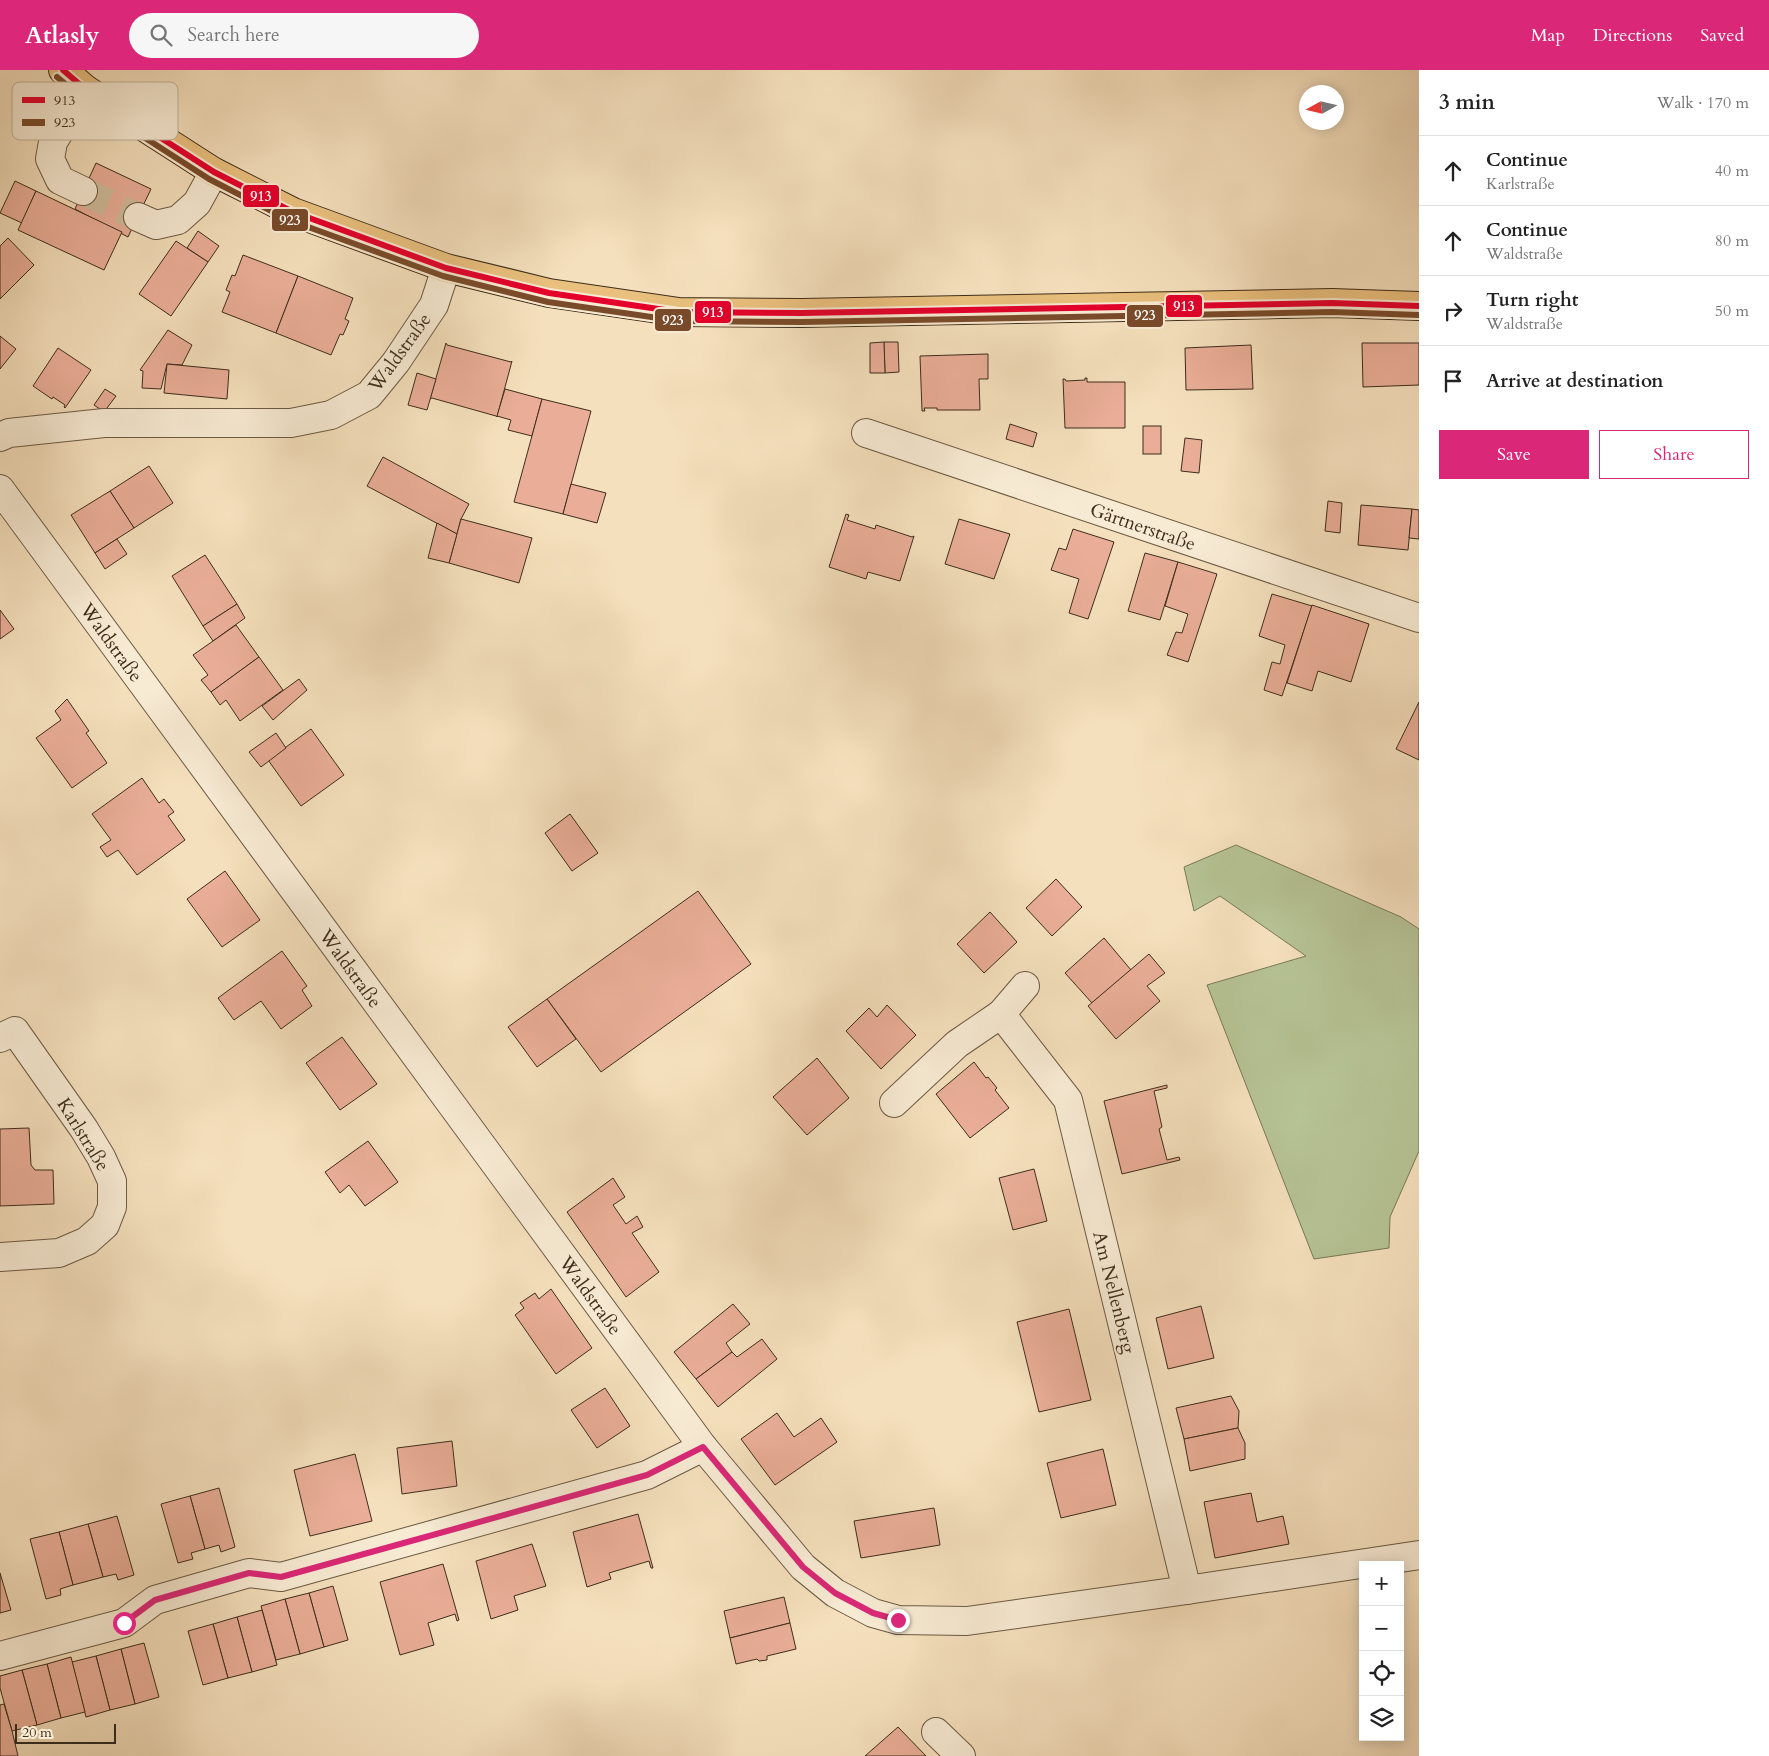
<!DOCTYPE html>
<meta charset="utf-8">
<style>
:root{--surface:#fff;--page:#f6f6f6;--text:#222;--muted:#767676;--line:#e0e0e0;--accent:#db2777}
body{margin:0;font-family:Cardo,serif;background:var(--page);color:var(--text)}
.controls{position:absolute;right:15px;bottom:15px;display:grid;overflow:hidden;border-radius:0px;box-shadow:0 2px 12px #0003}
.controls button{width:45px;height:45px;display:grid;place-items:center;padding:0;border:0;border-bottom:1px solid var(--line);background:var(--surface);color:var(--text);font:25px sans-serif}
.compass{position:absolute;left:1299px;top:15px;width:45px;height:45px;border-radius:50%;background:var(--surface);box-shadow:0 2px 12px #0003;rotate:262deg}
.scale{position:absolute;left:15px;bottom:12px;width:101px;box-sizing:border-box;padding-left:5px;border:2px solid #3e2d1a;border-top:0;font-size:14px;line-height:18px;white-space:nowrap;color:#3e2d1a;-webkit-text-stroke:4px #f8ebd4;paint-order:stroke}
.stop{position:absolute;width:15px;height:15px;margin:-11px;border:4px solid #db2777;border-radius:50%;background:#fff}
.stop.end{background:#db2777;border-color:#fff;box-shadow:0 1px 5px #0008}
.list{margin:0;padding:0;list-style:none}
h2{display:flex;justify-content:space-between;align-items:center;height:65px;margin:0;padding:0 20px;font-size:21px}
h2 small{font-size:16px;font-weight:400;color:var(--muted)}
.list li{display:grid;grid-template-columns:32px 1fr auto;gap:15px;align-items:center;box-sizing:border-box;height:70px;padding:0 20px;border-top:1px solid var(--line)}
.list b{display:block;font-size:19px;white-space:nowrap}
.list p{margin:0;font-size:16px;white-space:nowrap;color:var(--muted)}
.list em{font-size:16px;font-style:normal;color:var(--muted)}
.actions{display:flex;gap:10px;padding:15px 20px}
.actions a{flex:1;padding:11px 0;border:1px solid var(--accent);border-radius:0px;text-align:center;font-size:18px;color:var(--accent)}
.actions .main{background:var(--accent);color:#fff}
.icon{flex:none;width:28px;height:28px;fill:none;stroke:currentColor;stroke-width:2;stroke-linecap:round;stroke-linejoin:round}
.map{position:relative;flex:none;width:1419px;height:1686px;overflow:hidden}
header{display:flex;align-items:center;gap:30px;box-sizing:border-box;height:70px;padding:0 25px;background:var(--accent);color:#fff}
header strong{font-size:24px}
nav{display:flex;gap:28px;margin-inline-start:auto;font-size:18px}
.search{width:350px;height:45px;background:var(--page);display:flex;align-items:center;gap:12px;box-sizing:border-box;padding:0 18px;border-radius:28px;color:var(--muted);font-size:19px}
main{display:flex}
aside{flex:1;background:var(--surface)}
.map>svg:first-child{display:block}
.green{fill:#b6c395;stroke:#7a7858}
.building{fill:#eaae98;stroke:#3e2d1a}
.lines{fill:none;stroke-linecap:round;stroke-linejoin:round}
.minor-tunnel{stroke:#d0bc9c;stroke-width:28;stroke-dasharray:28 14;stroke-linecap:butt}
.minor-casing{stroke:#6c5a43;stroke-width:30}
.major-casing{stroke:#3e2d1a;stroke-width:30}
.minor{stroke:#f8ebd4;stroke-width:28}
.major{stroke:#eac07e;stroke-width:28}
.bus-1-casing{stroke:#f8ebd4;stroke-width:10}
.bus-2-casing{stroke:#f8ebd4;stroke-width:10}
.bus-1{stroke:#e4002b;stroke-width:6}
.bus-2{stroke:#7a4b2a;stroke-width:6}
.route{stroke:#db2777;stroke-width:6}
.labels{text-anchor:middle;stroke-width:4;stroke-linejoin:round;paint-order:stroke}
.street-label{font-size:19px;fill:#3e2d1a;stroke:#f8ebd4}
.key{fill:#f8ebd4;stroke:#c0b29c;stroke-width:1}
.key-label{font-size:14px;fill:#3e2d1a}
.line-badge{stroke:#f8ebd4;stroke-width:2}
.badge-label{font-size:14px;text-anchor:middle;font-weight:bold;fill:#fff}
</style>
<header>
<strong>Atlasly</strong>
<div class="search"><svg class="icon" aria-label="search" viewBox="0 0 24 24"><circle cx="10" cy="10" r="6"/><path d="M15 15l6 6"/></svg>Search here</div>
<nav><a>Map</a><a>Directions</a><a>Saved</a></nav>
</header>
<main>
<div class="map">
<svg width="1419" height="1686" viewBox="0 0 1419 1686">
<rect width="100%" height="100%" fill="#f5e0bd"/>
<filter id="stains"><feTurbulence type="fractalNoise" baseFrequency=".004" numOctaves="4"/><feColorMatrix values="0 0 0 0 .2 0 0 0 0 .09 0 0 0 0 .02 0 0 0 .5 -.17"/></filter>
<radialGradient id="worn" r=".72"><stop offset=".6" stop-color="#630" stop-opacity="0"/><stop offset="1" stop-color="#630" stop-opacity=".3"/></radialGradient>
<polygon class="green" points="1236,775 1401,847 1419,859 1419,1081 1390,1147 1389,1178 1314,1189 1207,915 1306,886 1220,826 1194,841 1184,797"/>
<g class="building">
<polygon points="96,93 151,119 128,167 75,139"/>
<polygon points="15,111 36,121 22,153 0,143"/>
<polygon points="36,121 122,162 104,200 18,160"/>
<polygon points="198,161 219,176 208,192 187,178"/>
<polygon points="8,168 34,195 0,229 0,176"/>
<polygon points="176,171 208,192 171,246 139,224"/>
<polygon points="243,185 298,206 276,263 222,242 230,222 226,220 232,205 235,206"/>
<polygon points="298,206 353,228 345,249 349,251 343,265 340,264 331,285 276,263"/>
<polygon points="168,260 192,275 182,295 167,294 161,319 142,318 143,301 140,300"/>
<polygon points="0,266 16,279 0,299"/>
<polygon points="884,272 898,272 899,302 885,303"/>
<polygon points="884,272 885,303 870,303 870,273"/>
<polygon points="446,273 447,275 511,292 512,291 497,347 496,346 432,328 430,329"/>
<polygon points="1362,273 1419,273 1419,315 1363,317"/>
<polygon points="1251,275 1253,319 1186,320 1185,278"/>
<polygon points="58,278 91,300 65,338 64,337 65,335 53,327 52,329 33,316"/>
<polygon points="988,284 988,309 979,309 980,340 937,340 937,338 924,338 925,341 922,341 920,286"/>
<polygon points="167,294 229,300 227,329 164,323"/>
<polygon points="417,303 436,309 427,340 408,335"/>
<polygon points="1085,308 1087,308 1087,312 1125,312 1125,358 1065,358 1063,309 1065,309 1066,311 1085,310"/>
<polygon points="105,319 116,326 104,342 94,335"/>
<polygon points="505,319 542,329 532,366 508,360 511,350 497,346"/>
<polygon points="542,329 591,341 563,444 514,432"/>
<polygon points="1010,354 1037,363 1033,377 1006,369"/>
<rect x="1143" y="356" width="18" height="28"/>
<polygon points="1185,368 1202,370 1199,403 1181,401"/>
<polygon points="383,387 469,434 461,449 457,464 367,416"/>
<polygon points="149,396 173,433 134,458 110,421"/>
<polygon points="571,414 606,423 597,453 563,444"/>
<polygon points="110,421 134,458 95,483 71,445"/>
<polygon points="1328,431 1342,433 1340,463 1325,461"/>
<polygon points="1361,435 1412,439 1408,480 1358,475"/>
<polygon points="1412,439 1419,440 1419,469 1409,468"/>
<polygon points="846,444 849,445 847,450 875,459 876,455 912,467 914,466 900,511 868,502 866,509 829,497"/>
<polygon points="461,449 532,468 519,513 449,493"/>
<polygon points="959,449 1010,464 994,509 945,494"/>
<polygon points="437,453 457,464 449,493 428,488"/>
<polygon points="1073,459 1114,472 1088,549 1069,543 1079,509 1051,500 1059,478 1066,480"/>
<polygon points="117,469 127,484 105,499 95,483"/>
<polygon points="1145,483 1178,492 1160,550 1128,541"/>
<polygon points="205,485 237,534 203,556 172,506"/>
<polygon points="1178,492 1217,504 1188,592 1167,585 1176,562 1182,563 1188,544 1165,536"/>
<polygon points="1272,524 1312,536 1282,626 1264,620 1272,592 1280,594 1285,575 1259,566"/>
<polygon points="237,534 245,548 213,571 203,556"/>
<polygon points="1312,535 1369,554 1351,612 1318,601 1312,621 1287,613"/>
<polygon points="0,540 14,559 0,569"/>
<polygon points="236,555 259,587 211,622 201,610 208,605 193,585"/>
<polygon points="259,587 283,620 240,651 226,630 220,635 211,622"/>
<polygon points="299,609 307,620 273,650 262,636"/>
<polygon points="67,629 89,661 86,663 107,693 72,718 36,668 61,650 55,641"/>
<polygon points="1419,632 1419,690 1396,679"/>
<polygon points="311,659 344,705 301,736 268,690"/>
<polygon points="276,663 286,678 261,697 249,682"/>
<polygon points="142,708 159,733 164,729 174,742 168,746 185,770 137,805 118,780 107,787 100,777 111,770 92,744"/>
<polygon points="570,744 598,783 572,801 545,763"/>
<polygon points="225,801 260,850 222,877 187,829"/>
<polygon points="1056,809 1082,837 1052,866 1026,838"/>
<polygon points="698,821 751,894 601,1002 547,929"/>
<polygon points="990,842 1017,872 984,903 957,874"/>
<polygon points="1104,868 1131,900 1092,933 1065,903"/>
<polygon points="282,881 307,916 302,920 312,936 281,959 261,931 234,950 218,928"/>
<polygon points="1149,884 1165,903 1147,916 1160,931 1116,969 1088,936"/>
<polygon points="547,929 576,969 537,997 508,957"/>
<polygon points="887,935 916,965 881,999 846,961 869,938 877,947"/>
<polygon points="342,967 377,1014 340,1040 306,993"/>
<polygon points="817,988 849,1028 807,1065 773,1027"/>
<polygon points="974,992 986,1008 988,1007 997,1018 995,1020 1009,1038 970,1068 936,1024"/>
<polygon points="1167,1015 1167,1018 1154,1021 1162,1057 1159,1059 1167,1090 1179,1087 1180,1090 1122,1104 1104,1031"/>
<polygon points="29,1058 31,1095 35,1100 53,1100 54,1134 0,1136 0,1059"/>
<polygon points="368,1071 398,1112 365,1136 349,1115 340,1123 325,1102"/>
<polygon points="1034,1099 1047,1151 1013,1160 999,1108"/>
<polygon points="613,1108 625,1127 613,1135 626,1154 637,1146 643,1157 632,1163 659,1202 626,1227 567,1142"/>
<polygon points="551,1219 592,1278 556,1304 515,1245 524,1238 520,1233 535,1223 539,1229"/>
<polygon points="733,1234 750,1254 726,1273 732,1282 696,1309 674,1282"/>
<polygon points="1201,1236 1214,1288 1168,1299 1156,1248"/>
<polygon points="1069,1239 1091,1330 1039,1342 1017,1252"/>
<polygon points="762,1269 777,1289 718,1337 696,1309 732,1282 737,1287"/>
<polygon points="605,1318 630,1356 597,1378 571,1340"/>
<polygon points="1231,1326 1239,1341 1238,1358 1184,1369 1176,1338"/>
<polygon points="777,1343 794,1367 821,1348 837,1372 775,1415 741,1369"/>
<polygon points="1238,1358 1245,1373 1245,1389 1190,1401 1184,1369"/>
<polygon points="452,1371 457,1416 402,1424 397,1378"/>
<polygon points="1103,1379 1116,1435 1061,1448 1047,1393"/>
<polygon points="355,1384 372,1451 310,1466 294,1400"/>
<polygon points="219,1418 235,1477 221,1482 219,1475 205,1479 190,1426"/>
<polygon points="1251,1423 1257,1452 1283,1446 1289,1474 1215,1488 1204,1432"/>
<polygon points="190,1426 205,1479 191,1483 193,1489 178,1493 161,1434"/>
<polygon points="934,1438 940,1475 861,1488 854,1451"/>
<polygon points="638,1444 653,1498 651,1498 649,1491 609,1503 611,1509 587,1517 573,1462"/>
<polygon points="117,1446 134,1505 118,1510 116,1504 103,1507 88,1454"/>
<polygon points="88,1454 103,1507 73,1515 59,1462"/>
<polygon points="59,1462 73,1515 60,1519 61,1525 46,1529 30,1469"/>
<polygon points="532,1474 546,1516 514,1526 518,1540 491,1549 476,1491"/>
<polygon points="443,1494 459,1550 457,1551 455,1544 428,1553 434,1575 400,1585 380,1512"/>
<polygon points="0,1503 11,1540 0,1543"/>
<polygon points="333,1516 348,1570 324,1577 309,1523"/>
<polygon points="309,1523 324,1577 300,1584 285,1529"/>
<polygon points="784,1527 790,1553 730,1568 724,1541"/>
<polygon points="285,1529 300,1584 276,1590 261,1536"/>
<polygon points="262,1540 277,1595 252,1602 237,1547"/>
<polygon points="237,1547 252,1602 228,1608 213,1554"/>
<polygon points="790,1553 796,1579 767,1586 767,1590 759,1591 757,1589 736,1594 730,1568"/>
<polygon points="213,1554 228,1608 203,1615 188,1561"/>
<polygon points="144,1573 159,1627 135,1634 121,1579"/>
<polygon points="121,1579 135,1634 110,1640 96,1586"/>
<polygon points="96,1586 110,1640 86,1647 72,1592"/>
<polygon points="71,1587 85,1642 61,1648 47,1594"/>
<polygon points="47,1594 61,1648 37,1655 22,1600"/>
<polygon points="22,1600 37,1655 12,1661 0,1618 0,1606"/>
<polygon points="4,1634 12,1661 18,1686 0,1686 0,1635"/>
<polygon points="898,1657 926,1686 865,1686"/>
</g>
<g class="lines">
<polyline class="minor-tunnel" points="83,121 138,147"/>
<g class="minor-casing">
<g id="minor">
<polyline points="83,121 60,110 50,89 53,72 85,19"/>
<polyline points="138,147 156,155 178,150 197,133 214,102"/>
<polyline points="866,363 1419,548"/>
<polyline points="0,367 9,363 104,353 291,353 331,345 369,325 396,292 434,235 446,198"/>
<polyline points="0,419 703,1377 803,1497 835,1523 873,1543 898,1550 967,1551 1187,1520 1419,1485"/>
<polyline points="1025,916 1001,944 1068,1030 1187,1520"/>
<polyline points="0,968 15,961 84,1059 101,1087 112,1111 112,1137 105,1155 87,1171 59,1183 0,1187"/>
<polyline points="894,1033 957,974 1001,944"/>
<polyline points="0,1586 124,1553 155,1530 249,1503 281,1507 647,1405 703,1377"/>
<polyline points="936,1662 961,1686"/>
</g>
</g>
<g class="major-casing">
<polyline id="major" points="63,0 85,19 214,102 293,142 446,198 549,223 679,242 802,243 1332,233 1419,236"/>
</g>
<use href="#minor" class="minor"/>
<use href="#major" class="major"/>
<g class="bus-1-casing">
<polyline id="bus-1" points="63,0 85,19 214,102 293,142 446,198 549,223 679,242 802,243 1332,233 1419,236"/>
</g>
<g class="bus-2-casing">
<polyline id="bus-2" points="57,7 80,26 209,109 289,150 443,206 548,232 679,251 802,252 1332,242 1419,245"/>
</g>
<use href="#bus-1" class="bus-1"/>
<use href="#bus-2" class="bus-2"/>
</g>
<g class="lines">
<polyline class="route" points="124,1553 155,1530 249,1503 281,1507 465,1456 647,1405 703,1377 803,1497 835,1523 873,1543 898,1550"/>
</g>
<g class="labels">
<g class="street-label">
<text transform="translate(399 282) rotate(-54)" y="7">Waldstraße</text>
<text transform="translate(1143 456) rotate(19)" y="7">Gärtnerstraße</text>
<text transform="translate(112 572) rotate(54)" y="7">Waldstraße</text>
<text transform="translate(351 898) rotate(54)" y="7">Waldstraße</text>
<text transform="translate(84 1064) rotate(58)" y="7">Karlstraße</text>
<text transform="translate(1115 1222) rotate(76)" y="7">Am Nellenberg</text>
<text transform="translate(591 1225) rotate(54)" y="7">Waldstraße</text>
</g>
</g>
<rect x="12" y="12" width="166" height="58" rx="8" class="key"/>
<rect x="22" y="27" width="23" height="6" fill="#e4002b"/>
<rect x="22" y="49" width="23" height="7" fill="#7a4b2a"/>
<g class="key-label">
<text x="54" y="35">913</text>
<text x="54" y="57">923</text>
</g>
<g class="line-badge">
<rect x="242" y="114" width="38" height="24" rx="5" fill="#e4002b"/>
<rect x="271" y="138" width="38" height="24" rx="5" fill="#7a4b2a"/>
<rect x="1165" y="224" width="38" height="24" rx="5" fill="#e4002b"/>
<rect x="694" y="230" width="38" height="24" rx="5" fill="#e4002b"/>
<rect x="1126" y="234" width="38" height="24" rx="5" fill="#7a4b2a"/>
<rect x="654" y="238" width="38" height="24" rx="5" fill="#7a4b2a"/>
</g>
<g class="badge-label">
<text x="261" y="131">913</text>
<text x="290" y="155">923</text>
<text x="1184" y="241">913</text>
<text x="713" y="247">913</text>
<text x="1145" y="250">923</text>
<text x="673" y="255">923</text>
</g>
<rect width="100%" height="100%" filter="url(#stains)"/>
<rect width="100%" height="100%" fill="url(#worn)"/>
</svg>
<div class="controls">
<button>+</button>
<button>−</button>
<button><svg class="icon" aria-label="locate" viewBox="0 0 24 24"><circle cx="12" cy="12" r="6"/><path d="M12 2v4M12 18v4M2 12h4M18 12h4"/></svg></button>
<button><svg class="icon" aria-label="layers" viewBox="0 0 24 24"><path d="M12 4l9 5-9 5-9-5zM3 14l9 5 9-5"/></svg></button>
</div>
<svg class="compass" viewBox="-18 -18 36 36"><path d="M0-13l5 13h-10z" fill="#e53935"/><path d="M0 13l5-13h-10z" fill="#767676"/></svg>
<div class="scale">20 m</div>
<div class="stop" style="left:124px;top:1553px"></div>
<div class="stop end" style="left:898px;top:1550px"></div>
</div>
<aside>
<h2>3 min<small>Walk · 170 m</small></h2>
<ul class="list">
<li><svg class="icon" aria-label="ahead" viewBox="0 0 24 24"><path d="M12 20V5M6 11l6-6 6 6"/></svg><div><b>Continue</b><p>Karlstraße</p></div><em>40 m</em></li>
<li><svg class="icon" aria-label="ahead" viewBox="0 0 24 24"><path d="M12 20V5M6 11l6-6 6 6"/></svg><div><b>Continue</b><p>Waldstraße</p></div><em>80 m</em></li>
<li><svg class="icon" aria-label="right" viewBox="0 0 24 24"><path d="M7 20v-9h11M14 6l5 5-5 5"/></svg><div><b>Turn right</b><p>Waldstraße</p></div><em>50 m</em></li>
<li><svg class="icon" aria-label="arrive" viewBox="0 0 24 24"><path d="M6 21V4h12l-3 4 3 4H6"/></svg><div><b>Arrive at destination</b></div></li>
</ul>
<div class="actions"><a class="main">Save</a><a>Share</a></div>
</aside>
</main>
